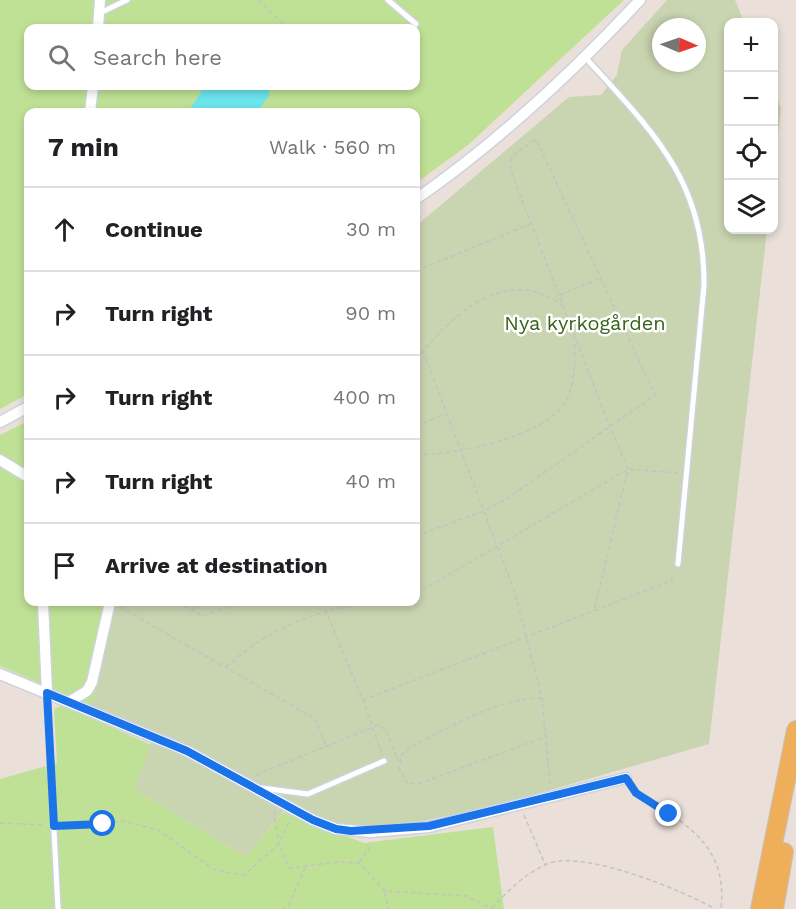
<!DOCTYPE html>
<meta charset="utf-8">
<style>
:root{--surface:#fff;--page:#f2f2f2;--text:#202124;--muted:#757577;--line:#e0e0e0}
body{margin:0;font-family:"Work Sans",sans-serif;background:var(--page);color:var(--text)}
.controls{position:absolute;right:18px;top:18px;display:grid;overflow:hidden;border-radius:12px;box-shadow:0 3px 9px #0003}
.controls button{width:54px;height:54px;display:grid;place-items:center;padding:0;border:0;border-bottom:2px solid var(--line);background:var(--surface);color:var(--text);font:30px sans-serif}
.compass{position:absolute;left:652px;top:18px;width:54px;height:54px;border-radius:50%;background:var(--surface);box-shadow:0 3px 9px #0003;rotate:92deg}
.stop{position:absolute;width:18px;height:18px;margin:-14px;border:4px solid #1a73e8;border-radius:50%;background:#fff}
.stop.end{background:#1a73e8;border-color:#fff;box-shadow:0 2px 6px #0008}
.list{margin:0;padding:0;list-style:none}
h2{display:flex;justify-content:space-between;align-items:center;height:78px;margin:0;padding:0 24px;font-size:26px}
h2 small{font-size:20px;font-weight:400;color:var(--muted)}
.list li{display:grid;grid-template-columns:39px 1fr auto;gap:18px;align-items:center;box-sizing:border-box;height:84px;padding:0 24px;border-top:2px solid var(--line)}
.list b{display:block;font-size:22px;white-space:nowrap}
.list em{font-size:20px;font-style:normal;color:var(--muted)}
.icon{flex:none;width:33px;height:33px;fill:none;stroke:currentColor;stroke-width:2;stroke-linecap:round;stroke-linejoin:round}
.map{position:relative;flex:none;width:796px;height:909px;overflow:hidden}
.search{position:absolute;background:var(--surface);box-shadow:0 3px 9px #0003;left:24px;top:24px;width:396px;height:66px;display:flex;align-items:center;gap:15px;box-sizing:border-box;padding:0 21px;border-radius:12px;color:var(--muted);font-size:22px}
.panel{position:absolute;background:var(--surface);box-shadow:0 3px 9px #0003;left:24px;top:108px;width:396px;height:498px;border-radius:12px}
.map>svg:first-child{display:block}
.green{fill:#bfe195;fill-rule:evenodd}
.cemetery{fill:#c9d4b0;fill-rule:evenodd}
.water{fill:#6ce5ed}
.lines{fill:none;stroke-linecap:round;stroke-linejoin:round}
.lane-casing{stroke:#ccd3dd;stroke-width:8}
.street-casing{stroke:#ccd3dd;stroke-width:13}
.primary-casing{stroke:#c3c3c3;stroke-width:20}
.path{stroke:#c3c3c3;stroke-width:1.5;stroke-dasharray:4.5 3;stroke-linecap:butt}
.lane{stroke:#fff;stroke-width:5}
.street{stroke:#fff;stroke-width:10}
.primary{stroke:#efae5a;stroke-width:18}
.route{stroke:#1a73e8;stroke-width:8}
.labels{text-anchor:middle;stroke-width:5;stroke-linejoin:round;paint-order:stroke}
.park-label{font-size:20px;fill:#38631a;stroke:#fff}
</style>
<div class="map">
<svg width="796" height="909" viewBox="0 0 796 909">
<rect width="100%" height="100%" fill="#eae0d9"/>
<g class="green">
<path d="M0 0H624L468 145 416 183V112H28V394L0 409ZM28 28H416V86H28Z"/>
<polygon points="28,421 28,602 116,602 92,706 0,666 0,435"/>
<polygon points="63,705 151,745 134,789 246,857 283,812 364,843 493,827 504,909 0,909 0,779 57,763 54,709"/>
</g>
<g class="cemetery">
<path d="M667 0H735L744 22H728V230H767L709 744 495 806 403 825 349 826 331 824 289 804 246 857 134 789 155 732 92 706 116 602H416V226L569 97 601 95 617 75 622 50ZM661 27H697V63H661Z"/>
<polygon points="774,90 781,108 774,173"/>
</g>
<polygon class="water" points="200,86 269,86 269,96 257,112 188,112 201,92"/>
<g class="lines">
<g class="lane-casing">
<g id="lane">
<polyline points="388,0 416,24"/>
<polyline points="100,13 127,0"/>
<path d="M585 57C651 130 705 180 704 285L678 564"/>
<polyline points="47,695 58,909"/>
<polyline points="261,788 308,794 384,761"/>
</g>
</g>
<g class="street-casing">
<g id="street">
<polyline points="98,28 100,0"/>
<polyline points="90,112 93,86"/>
<path d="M416 199C498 142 572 73 640 0"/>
<polyline points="0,422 28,407"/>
<polyline points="0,460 28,477"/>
<polyline points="43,602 47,693"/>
<polyline points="0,674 187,751 313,820 336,829 371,832 429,827 626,778"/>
<polyline points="69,702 87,691 92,682 110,602"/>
</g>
</g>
<g class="primary-casing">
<g id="primary">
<polyline points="760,909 796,730"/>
<polyline points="774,909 784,852"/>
</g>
</g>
<g class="path">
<polyline points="258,0 288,28"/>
<polyline points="416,271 530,224"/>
<polyline points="560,295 600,278"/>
<polyline points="416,346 423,351 515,593 542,698 550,784"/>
<path d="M416 360C450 317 504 263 562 305"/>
<polyline points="416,426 445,414"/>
<path d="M416 455C455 454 544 438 565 402 576 383 575 359 574 338"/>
<polyline points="416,536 484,511 508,498 655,395 536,139 512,156 510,169 610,427 628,469 594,611"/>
<polyline points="416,594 628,469 678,473"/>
<polyline points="177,602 202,616 244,602"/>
<polyline points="322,602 363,700 382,754"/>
<polyline points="120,607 312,717 318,724 326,746"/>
<polyline points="193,610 197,602"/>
<path d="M226 667C271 627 310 613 369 602"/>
<path d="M542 698C496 698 449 728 409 748L402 754 399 768 407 783 418 784 545 737"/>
<polyline points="363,700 671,581 674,573"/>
<polyline points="256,775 378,725 386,730 398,761"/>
<path d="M631 786 636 793C685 823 728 844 721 909"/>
<polyline points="274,811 279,844 290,819"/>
<polyline points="524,815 545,864"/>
<polyline points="0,823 45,825"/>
<polyline points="61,826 82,827 124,821 158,830 215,870 244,875 279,844 289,868 339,862 359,863 385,891 467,896 492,909"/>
<polyline points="359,862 370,848 370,844"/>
<polyline points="385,892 388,909"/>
<path d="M492 908C509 890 526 872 550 863 587 851 682 890 715 909"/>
<polyline points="282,909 287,908 305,868"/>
</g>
<use href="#lane" class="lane"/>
<use href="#street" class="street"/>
<use href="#primary" class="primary"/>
</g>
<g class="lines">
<polyline class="route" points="103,824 54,826 47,693 187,751 313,820 336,829 351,831 429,826 626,778 636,793 669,814"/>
</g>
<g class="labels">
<g class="park-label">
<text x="585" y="330">Nya kyrkogården</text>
</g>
</g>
</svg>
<div class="controls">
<button>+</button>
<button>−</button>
<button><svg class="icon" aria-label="locate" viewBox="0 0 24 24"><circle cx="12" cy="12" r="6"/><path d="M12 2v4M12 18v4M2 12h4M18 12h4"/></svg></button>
<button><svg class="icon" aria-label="layers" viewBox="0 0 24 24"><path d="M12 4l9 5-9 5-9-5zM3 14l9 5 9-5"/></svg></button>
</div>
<svg class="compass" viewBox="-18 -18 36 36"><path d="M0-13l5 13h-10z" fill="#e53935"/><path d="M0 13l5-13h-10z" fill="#757577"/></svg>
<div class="stop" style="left:103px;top:824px"></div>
<div class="stop end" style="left:669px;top:814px"></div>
<div class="search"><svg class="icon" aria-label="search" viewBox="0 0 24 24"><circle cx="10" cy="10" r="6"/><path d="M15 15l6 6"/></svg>Search here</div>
<section class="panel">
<h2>7 min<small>Walk · 560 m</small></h2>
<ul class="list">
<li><svg class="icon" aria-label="ahead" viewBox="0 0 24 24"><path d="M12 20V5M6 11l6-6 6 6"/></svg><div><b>Continue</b></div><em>30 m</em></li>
<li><svg class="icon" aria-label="right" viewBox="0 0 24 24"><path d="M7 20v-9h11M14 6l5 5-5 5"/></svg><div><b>Turn right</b></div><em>90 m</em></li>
<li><svg class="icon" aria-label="right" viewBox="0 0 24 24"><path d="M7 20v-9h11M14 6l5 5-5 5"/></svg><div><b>Turn right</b></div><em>400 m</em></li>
<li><svg class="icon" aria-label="right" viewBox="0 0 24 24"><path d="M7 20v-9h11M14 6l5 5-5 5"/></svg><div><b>Turn right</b></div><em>40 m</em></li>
<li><svg class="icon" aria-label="arrive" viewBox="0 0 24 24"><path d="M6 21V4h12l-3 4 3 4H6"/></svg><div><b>Arrive at destination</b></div></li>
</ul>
</section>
</div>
